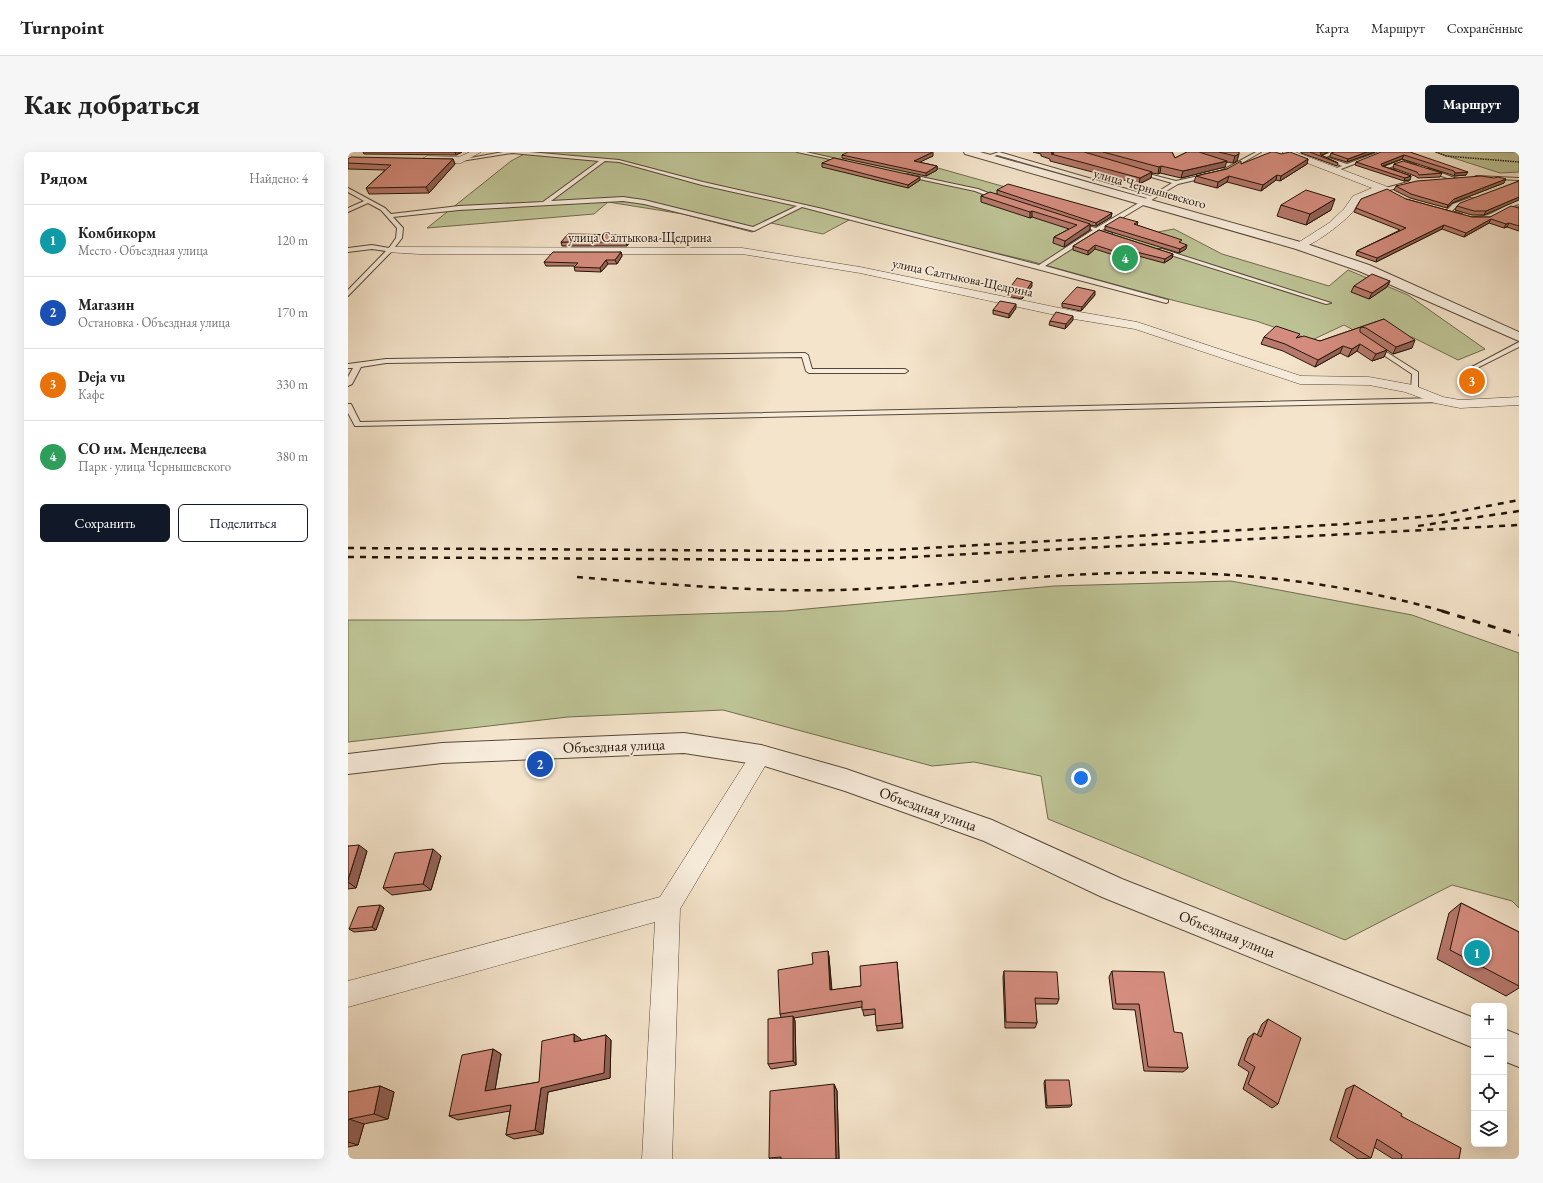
<!DOCTYPE html>
<html lang="ru">
<meta charset="utf-8">
<style>
:root{--surface:#fff;--page:#f6f6f6;--text:#222;--muted:#767676;--line:#e0e0e0;--accent:#111827}
body{margin:0;font-family:"EB Garamond",serif;background:var(--page);color:var(--text)}
.controls{position:absolute;right:12px;bottom:12px;display:grid;overflow:hidden;border-radius:6px;box-shadow:0 4px 16px #0002}
.controls button{width:36px;height:36px;display:grid;place-items:center;padding:0;border:0;border-bottom:1px solid var(--line);background:var(--surface);color:var(--text);font:20px sans-serif}
.you{position:absolute;left:733px;top:626px;width:14px;height:14px;margin:-10px;border:3px solid #fff;border-radius:50%;background:#1a73e8;box-shadow:0 0 0 6px #1a73e833}
.badge{display:grid;place-items:center;width:26px;height:26px;border-radius:50%;background:var(--accent);color:#fff;font-size:13px;font-weight:700}
.pin{position:absolute;translate:-50% -50%;border:2px solid #fff;box-shadow:0 1px 4px #0006}
.list{margin:0;padding:0;list-style:none}
h2{display:flex;justify-content:space-between;align-items:center;height:52px;margin:0;padding:0 16px;font-size:17px}
h2 small{font-size:13px;font-weight:400;color:var(--muted)}
.list li{display:grid;grid-template-columns:26px 1fr auto;gap:12px;align-items:center;box-sizing:border-box;height:72px;padding:0 16px;border-top:1px solid var(--line)}
.list b{display:block;font-size:15px;white-space:nowrap}
.list p{margin:0;font-size:13px;white-space:nowrap;color:var(--muted)}
.list em{font-size:13px;font-style:normal;color:var(--muted)}
.actions{display:flex;gap:8px;padding:12px 16px}
.actions a{flex:1;padding:9px 0;border:1px solid var(--accent);border-radius:6px;text-align:center;font-size:14px;color:var(--accent)}
.actions .main{background:var(--accent);color:#fff}
.icon{flex:none;width:22px;height:22px;fill:none;stroke:currentColor;stroke-width:2;stroke-linecap:round;stroke-linejoin:round}
.map{position:relative;flex:none;width:1171px;height:1007px;overflow:hidden;border-radius:6px}
header{display:flex;align-items:center;gap:24px;box-sizing:border-box;height:56px;padding:0 20px;background:var(--surface);border-bottom:1px solid var(--line)}
header strong{font-size:19px}
nav{display:flex;gap:22px;margin-inline-start:auto;font-size:14px}
.intro{display:flex;align-items:center;justify-content:space-between;box-sizing:border-box;height:96px;padding:0 24px}
h1{margin:0;font-size:28px}
.button{padding:10px 18px;border-radius:6px;background:var(--accent);color:#fff;font-size:14px;font-weight:700}
main{display:flex;gap:24px;padding:0 24px}
aside{flex:1;background:var(--surface);border-radius:6px;box-shadow:0 4px 16px #0002}
.map>svg:first-child{display:block}
.green{fill:#bec496;stroke:#706c4e}
.lines{fill:none;stroke-linecap:round;stroke-linejoin:round}
.service-casing{stroke:#574938;stroke-width:2}
.minor-casing{stroke:#574938;stroke-width:1}
.tertiary-casing{stroke:#574938;stroke-width:2}
.path{stroke:#231507;stroke-width:1.5;stroke-dasharray:1.5 1;stroke-linecap:butt}
.service{fill:#f8eddd;fill-rule:evenodd}
.minor{fill:#f8eddd;fill-rule:evenodd}
.tertiary{fill:#f8eddd;fill-rule:evenodd}
.rail-far1{stroke:#231507;stroke-width:2.5;stroke-dasharray:6 6;stroke-linecap:butt}
.rail{stroke:#231507;stroke-width:3;stroke-dasharray:8 8;stroke-linecap:butt}
.wall{fill:#b7796d;stroke:#231507}
.shaded-wall{fill:#956359;stroke:#231507}
.building{fill:#d58d7f;stroke:#231507}
.labels{text-anchor:middle;stroke-width:3.5;stroke-linejoin:round;paint-order:stroke}
.far-street-label{font-size:13px;fill:#231507;stroke:#f8eddd}
.street-label{font-size:15px;fill:#231507;stroke:#f8eddd}
</style>
<header>
<strong>Turnpoint</strong>
<nav><a>Карта</a><a>Маршрут</a><a>Сохранённые</a></nav>
</header>
<div class="intro"><h1>Как добраться</h1><a class="button">Маршрут</a></div>
<main>
<aside>
<h2>Рядом<small>Найдено: 4</small></h2>
<ul class="list">
<li><span class="badge" style="background:#0f9aa8">1</span><div><b>Комбикорм</b><p>Место · Объездная улица</p></div><em>120 m</em></li>
<li><span class="badge" style="background:#1a4fb4">2</span><div><b>Магазин</b><p>Остановка · Объездная улица</p></div><em>170 m</em></li>
<li><span class="badge" style="background:#e8710a">3</span><div><b>Deja vu</b><p>Кафе</p></div><em>330 m</em></li>
<li><span class="badge" style="background:#2e9e5b">4</span><div><b>СО им. Менделеева</b><p>Парк · улица Чернышевского</p></div><em>380 m</em></li>
</ul>
<div class="actions"><a class="main">Сохранить</a><a>Поделиться</a></div>
</aside>
<div class="map">
<svg width="1171" height="1007" viewBox="0 0 1171 1007">
<rect width="100%" height="100%" fill="#f4e4cb"/>
<filter id="stains"><feTurbulence type="fractalNoise" baseFrequency=".005" numOctaves="4"/><feColorMatrix values="0 0 0 0 .2 0 0 0 0 .09 0 0 0 0 .02 0 0 0 .5 -.17"/></filter>
<radialGradient id="worn" r=".72"><stop offset=".6" stop-color="#630" stop-opacity="0"/><stop offset="1" stop-color="#630" stop-opacity=".3"/></radialGradient>
<g class="green">
<polygon points="180,0 533,0 732,56 810,80 826,77 874,102 981,134 1000,118 1060,143 1137,197 1110,208 1064,185 1036,194 996,173 964,188 908,169 820,147 682,109 503,67 475,82 423,71 404,80 335,62 260,50 246,62 79,76 163,9"/>
<polygon points="1087,0 1171,0 1171,20 1152,21"/>
<polygon points="883,429 1064,463 1171,501 1171,756 1164,749 1104,733 997,788 700,667 693,624 626,610 584,614 375,558 220,565 0,590 0,468 178,468 437,459 706,434"/>
</g>
<g class="lines">
<g class="service-casing">
<g id="service">
<path d="M155 0H181L271 8 355 30 475 57 691 113 745 78 728 73V71L748 76 799 46 649 3 641 6 639 4 651 0 803 44 824 31 789 21V19L828 29 873 19 908 0H913L877 21 830 32 754 78 764 81V83L750 80 697 114 820 148V150L818 151 454 55 406 79 296 52 275 49 111 58 45 65 55 76 54 86 44 99 0 144V138L38 99 24 97 0 100V96L24 93 41 96 48 86 49 76 33 58 20 51 0 60V56L16 49 0 40V36L37 56 43 62 111 54 195 50 251 9 164 1 113 9 111 8ZM257 9 271 10 354 33 449 54 405 75 296 48 275 45 203 49Z"/>
<polygon points="449,0 458,0 498,9 496,10"/>
<polygon points="983,0 989,0 978,5 999,12 1031,0 1037,0 988,19 986,17 994,14 972,5"/>
<polygon points="1054,8 1068,13 1066,14 1054,11 1040,16 1047,18 1045,20 1033,16"/>
<polygon points="1079,17 1083,17 1109,27 1105,28 1079,19"/>
<polygon points="559,22 630,37 653,46 650,48 627,39 557,24"/>
<polygon points="1128,24 1171,26 1171,28 1126,26"/>
<polygon points="1060,30 1063,32 1062,33 1037,39 1034,37"/>
<polygon points="1122,46 1127,47 1109,54 1104,59 1114,62 1114,64 1097,60 1105,52"/>
<path d="M1171 48V52L1165 54 1171 55V59L1161 56C1150 61 1136 73 1124 66 1128 64 1132 65 1136 64 1146 62 1159 52 1171 48Z"/>
<polygon points="810,97 814,97 983,151 978,152 810,99"/>
<polygon points="1171,190 1171,195 1125,218 1120,217"/>
<polygon points="1025,194 1029,194 1070,220 1070,241 1064,241 1063,239 1064,222 1025,196"/>
<polygon points="457,201 460,203 464,217 557,217 560,219 557,221 461,221 458,219 454,205 38,211 13,215 4,232 0,234 0,225 5,216 0,216 0,212 38,207"/>
<polygon points="1092,246 1096,248 1095,250 10,274 7,274 0,261 0,252 3,252 12,270"/>
</g>
</g>
<g class="minor-casing">
<g id="minor">
<polygon points="122,0 133,0 113,11 79,10 74,7 79,4 111,5"/>
<path d="M935 0H947L1040 35 1042 37 1040 39C1031 41 1022 42 1014 47 1009 50 1007 58 1003 62 994 71 960 99 948 96L947 94 948 92 981 71 996 57 1005 44 1024 36 936 2Z"/>
<polygon points="42,95 394,96 512,115 726,159 789,170 953,224 1021,225 1065,233 1095,245 1112,248 1171,245 1171,253 1112,256 1087,251 1057,240 1021,233 952,232 787,177 726,167 512,121 394,102 71,102 38,100 37,98"/>
<polygon points="413,594 420,597 423,603 420,609 332,757 324,1007 294,1007 307,770 0,855 0,829 312,745 406,597"/>
</g>
</g>
<g class="tertiary-casing">
<g id="tertiary">
<polygon points="616,0 632,0 956,91 1021,113 1171,180 1171,189 1011,119 948,97 617,2"/>
<polygon points="336,581 413,593 498,617 644,668 774,727 1126,866 1126,896 754,745 636,689 497,639 413,613 336,601 94,611 0,622 0,602 94,591"/>
<polygon points="1156,877 1171,883 1171,915 1156,909"/>
</g>
</g>
<polyline class="path" points="1088,0 1098,4 1171,10"/>
<use href="#service" class="service"/>
<use href="#minor" class="minor"/>
<use href="#tertiary" class="tertiary"/>
<g class="rail-far1">
<polyline points="1070,374 1171,359"/>
<polyline points="0,396 459,399 544,398 998,372 1093,363 1171,348"/>
<polyline points="0,405 459,408 545,406 1171,373"/>
<path d="M229 425C316 432 404 440 492 438 587 435 681 423 776 421 884 418 994 430 1098 460"/>
</g>
<polyline class="rail" points="1094,459 1171,483"/>
</g>
<g class="wall">
<polygon points="15,0 114,0 108,3 16,2"/>
<polygon points="685,0 824,0 827,6 839,0 891,0 889,9 885,11 878,10 877,15 833,26 812,21 810,22 804,21 803,26 791,32 702,9 702,7 693,4 693,2"/>
<polygon points="953,0 980,0 973,3 990,11 989,14 953,1"/>
<polygon points="986,0 1027,0 999,10 982,5 983,1"/>
<polygon points="1062,0 1118,23 1106,24 1104,23 1054,7 1035,14 1063,24 1062,28 1056,29 1007,13 1008,10"/>
<polygon points="494,3 585,4 571,10 589,14 589,18 578,24 494,6"/>
<polygon points="0,7 105,7 107,12 81,41 21,42 18,36 37,18 0,17"/>
<polygon points="960,7 959,12 932,29 928,28 913,39 879,30 869,36 846,30 848,24 879,17 893,12"/>
<polygon points="474,11 572,28 560,36 474,15"/>
<polygon points="1046,12 1094,21 1092,25 1070,26 1067,24 1045,16"/>
<polygon points="1171,29 1136,63 1124,63 1107,58 1109,54"/>
<polygon points="1156,31 1104,51 1099,56 1062,46 1046,38 1048,34"/>
<polygon points="649,38 764,61 763,65 748,74 742,73 742,78 716,95 705,91 706,85 721,77 684,65 682,66 633,50 633,44 649,42"/>
<polygon points="1058,47 1124,65 1142,65 1171,56 1171,79 1159,75 1156,76 1141,71 1116,85 1094,77 1028,110 1008,103 1009,99 1052,78 1006,60 1008,56"/>
<polygon points="933,53 983,58 958,73 929,64"/>
<polygon points="790,70 789,73 833,91 838,97 831,101 757,78 757,74"/>
<polygon points="751,78 825,102 824,106 816,111 783,102 778,107 747,97 740,103 725,98 725,94"/>
<polygon points="283,87 279,94 214,94 213,90"/>
<polygon points="273,100 274,104 269,112 260,112 253,120 227,119 226,114 198,114 196,110"/>
<polygon points="1042,129 1039,135 1021,147 1003,140 1006,134"/>
<polygon points="684,134 674,147 658,144 659,140"/>
<polygon points="747,143 733,159 714,155 714,151"/>
<polygon points="668,156 661,166 645,162 645,158"/>
<polygon points="1036,167 1064,196 1045,202 1039,198 1036,205 1024,209 1009,199 1000,205 992,201 967,215 935,199 913,192 916,185 952,185 972,189"/>
<polygon points="725,168 717,177 701,173 702,169"/>
<polygon points="0,694 19,699 8,736 0,737"/>
<polygon points="93,704 83,738 44,743 35,736"/>
<polygon points="1113,751 1171,780 1171,836 1158,844 1089,807 1101,761"/>
<polygon points="32,753 36,756 28,778 6,780 1,777"/>
<polygon points="480,799 481,805 484,838 513,834 549,810 555,876 529,879 528,862 516,864 514,855 446,866 447,869 448,913 423,917 420,912 433,865 432,862 465,812"/>
<polygon points="656,819 711,847 709,852 687,852 689,871 687,876 657,876 655,825"/>
<polygon points="764,819 826,880 840,916 835,920 796,919 787,858 765,857 761,825"/>
<polygon points="920,867 930,952 924,956 895,937 901,920 890,913 900,886 906,881 909,883 914,872"/>
<polygon points="258,883 263,888 262,926 200,940 195,982 166,987 158,983 162,959 110,968 101,964 145,897 153,902 147,938 191,930 233,887 232,889"/>
<polygon points="697,928 724,953 722,955 698,956 696,931"/>
<polygon points="486,932 489,939 491,1007 422,1007 421,1006"/>
<polygon points="1006,933 1053,964 1111,1007 1045,1007 1026,995 1023,1006 1010,1007 982,988 998,937"/>
<polygon points="32,934 46,940 40,967 16,972 10,993 0,995 0,940"/>
</g>
<g class="shaded-wall">
<polygon points="107,0 114,0 108,3"/>
<polygon points="585,0 585,4 566,13 566,9"/>
<polygon points="974,0 980,0 972,4 972,1"/>
<polygon points="1019,0 1027,0 999,10 1000,7"/>
<polygon points="891,2 889,9 885,11 887,4"/>
<polygon points="1056,3 1054,7 1032,15 1033,12"/>
<polygon points="105,7 107,12 81,41 78,35"/>
<polygon points="960,7 959,12 932,29 933,24"/>
<polygon points="879,9 877,15 833,26 835,19"/>
<polygon points="589,14 589,18 578,24 578,21"/>
<polygon points="813,14 812,21 810,22 811,15"/>
<polygon points="804,20 803,26 791,32 792,26"/>
<polygon points="1120,20 1118,23 1106,24 1107,21"/>
<polygon points="929,23 928,28 913,39 915,33"/>
<polygon points="881,24 879,30 869,36 870,30"/>
<polygon points="1063,24 1062,28 1056,29 1057,26"/>
<polygon points="572,25 572,28 560,36 560,33"/>
<polygon points="1158,27 1156,31 1104,51 1099,56 1100,53 1106,47"/>
<polygon points="1171,45 1171,48 1136,63 1138,59"/>
<polygon points="987,47 983,58 958,73 962,62"/>
<polygon points="684,59 684,65 682,66 682,60"/>
<polygon points="764,61 763,65 748,74 748,71"/>
<polygon points="1143,67 1141,71 1116,85 1118,81"/>
<polygon points="1161,71 1159,75 1156,76 1158,72"/>
<polygon points="742,72 742,78 716,95 717,89"/>
<polygon points="1096,73 1094,77 1028,110 1029,106"/>
<polygon points="282,83 283,87 279,94 278,90"/>
<polygon points="747,93 747,97 740,103 740,99"/>
<polygon points="839,93 838,97 831,101 832,97"/>
<polygon points="784,99 783,102 778,107 778,103"/>
<polygon points="273,100 274,104 269,112 267,108"/>
<polygon points="825,102 824,106 816,111 817,107"/>
<polygon points="258,108 260,112 253,120 252,116"/>
<polygon points="1042,129 1039,135 1021,147 1024,141"/>
<polygon points="684,130 684,134 674,147 675,143"/>
<polygon points="747,139 747,143 733,159 734,155"/>
<polygon points="668,152 668,156 661,166 661,162"/>
<polygon points="725,164 725,168 717,177 718,172"/>
<polygon points="1067,188 1064,196 1045,202 1048,195"/>
<polygon points="1012,192 1009,199 1000,205 1004,197"/>
<polygon points="995,194 992,201 967,215 970,208"/>
<polygon points="1039,198 1036,205 1024,209 1028,202"/>
<polygon points="11,693 19,699 8,736 0,730 0,728"/>
<polygon points="85,697 93,704 83,738 75,732"/>
<polygon points="32,753 36,756 28,778 24,775"/>
<polygon points="480,799 481,805 484,844 482,838"/>
<polygon points="445,864 447,869 448,913 445,909"/>
<polygon points="226,882 233,887 232,895 226,890"/>
<polygon points="258,883 263,888 262,926 200,940 195,982 187,978 193,936"/>
<polygon points="145,897 153,902 146,944 137,939"/>
<polygon points="486,932 489,939 491,1007 488,1007"/>
<polygon points="32,934 46,940 40,967 26,962"/>
<polygon points="1,967 16,972 10,993 0,990 0,969"/>
</g>
<g class="building">
<polygon points="500,0 585,0 566,9 589,14 578,21 494,3"/>
<polygon points="703,0 736,0 804,20 792,26 703,2 706,1"/>
<polygon points="755,0 824,0 827,6 839,0 851,0 879,9 835,19 813,14 811,15"/>
<polygon points="871,0 891,0 891,2 887,4"/>
<polygon points="923,0 927,0 933,2 942,0 960,7 933,24 929,23 915,33 881,24 870,30 848,24 879,17 893,9 893,12"/>
<polygon points="962,0 974,0 972,1 973,3 990,11"/>
<polygon points="986,0 1019,0 1000,7 983,1"/>
<polygon points="1033,0 1062,0 1120,20 1107,21 1106,19 1056,3 1033,12 1034,14 1063,24 1057,26 1008,10"/>
<polygon points="3,5 105,7 78,35 18,36 43,13 0,11 0,7"/>
<polygon points="486,6 572,25 560,33 474,11"/>
<polygon points="1055,9 1094,21 1071,23 1069,20 1046,12"/>
<polygon points="1133,24 1146,26 1150,25 1158,27 1106,47 1100,53 1063,42 1048,34 1069,29"/>
<polygon points="1171,29 1171,45 1138,59 1126,59 1109,54 1112,51"/>
<polygon points="660,32 764,61 748,71 649,38"/>
<polygon points="1039,37 1058,47 1124,65 1142,65 1163,54 1171,56 1171,74 1161,71 1158,72 1143,67 1118,81 1096,73 1029,106 1009,99 1058,76 1008,56 1013,47"/>
<polygon points="958,38 987,47 962,62 933,53"/>
<polygon points="642,40 742,72 717,89 706,85 729,73 684,59 682,60 633,44"/>
<polygon points="772,65 790,70 786,72 834,88 831,90 839,93 832,97 757,74"/>
<polygon points="751,78 825,102 817,107 784,99 778,103 747,93 740,99 725,94"/>
<polygon points="220,82 282,83 278,90 213,90"/>
<polygon points="205,100 273,100 267,108 258,108 252,116 226,115 230,111 196,110"/>
<polygon points="1024,122 1042,129 1024,141 1006,134"/>
<polygon points="669,126 684,130 675,143 659,140"/>
<polygon points="729,135 747,139 734,155 714,151"/>
<polygon points="652,149 668,152 661,162 645,158"/>
<polygon points="708,160 725,164 718,172 702,169"/>
<polygon points="1036,167 1067,188 1048,195 1018,176 1013,175 1012,177 1012,180 1039,198 1028,202 1012,192 1004,197 995,194 970,208 937,192 916,185 928,174 952,182 948,186 956,184 972,189"/>
<polygon points="11,693 0,728 0,694"/>
<polygon points="85,697 75,732 35,736 47,701"/>
<polygon points="1113,751 1171,780 1171,834 1102,798"/>
<polygon points="32,753 24,775 1,777 10,755"/>
<polygon points="480,799 482,838 513,834 512,814 549,810 554,871 528,874 527,857 514,858 514,849 432,862 430,818 465,812 464,801"/>
<polygon points="656,819 709,820 711,847 687,846 689,871 658,870"/>
<polygon points="764,819 816,820 826,880 834,881 840,916 800,915 791,852 768,852"/>
<polygon points="445,864 445,909 420,912 420,867"/>
<polygon points="920,867 953,886 930,952 900,932 907,915 896,908 906,881 913,885"/>
<polygon points="226,882 226,890 258,883 256,921 193,936 187,978 158,983 163,953 101,964 114,903 145,897 137,939 191,930 194,889"/>
<polygon points="697,928 721,928 724,953 699,954"/>
<polygon points="486,932 488,1007 433,1007 433,1005 421,1006 422,939"/>
<polygon points="1006,933 1054,962 1053,964 1113,996 1111,1007 1053,1007 1054,1003 1029,987 1023,1006 989,985"/>
<polygon points="32,934 26,962 1,967 0,969 0,940"/>
</g>
<g class="labels">
<g class="far-street-label">
<text transform="translate(802 36) rotate(16)" y="5">улица Чернышевского</text>
<text x="292" y="90">улица Салтыкова-Щедрина</text>
<text transform="translate(615 125) rotate(12)" y="5">улица Салтыкова-Щедрина</text>
</g>
<g class="street-label">
<text transform="translate(266 594) rotate(-2)" y="5">Объездная улица</text>
<text transform="translate(580 657) rotate(20)" y="5">Объездная улица</text>
<text transform="translate(879 782) rotate(22)" y="5">Объездная улица</text>
</g>
</g>
<rect width="100%" height="100%" filter="url(#stains)"/>
<rect width="100%" height="100%" fill="url(#worn)"/>
</svg>
<div class="controls">
<button>+</button>
<button>−</button>
<button><svg class="icon" aria-label="locate" viewBox="0 0 24 24"><circle cx="12" cy="12" r="6"/><path d="M12 2v4M12 18v4M2 12h4M18 12h4"/></svg></button>
<button><svg class="icon" aria-label="layers" viewBox="0 0 24 24"><path d="M12 4l9 5-9 5-9-5zM3 14l9 5 9-5"/></svg></button>
</div>
<div class="you"></div>
<div class="pin badge" style="left:1129px;top:801px;background:#0f9aa8">1</div>
<div class="pin badge" style="left:192px;top:612px;background:#1a4fb4">2</div>
<div class="pin badge" style="left:1124px;top:229px;background:#e8710a">3</div>
<div class="pin badge" style="left:777px;top:106px;background:#2e9e5b">4</div>
</div>
</main>
